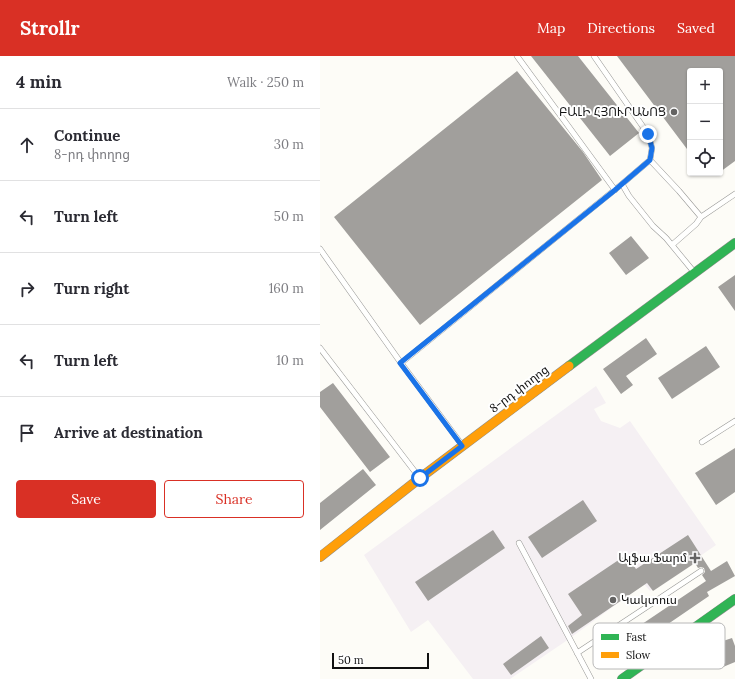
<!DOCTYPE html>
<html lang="en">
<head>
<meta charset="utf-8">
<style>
	:root { --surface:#fff; --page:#f7f7f7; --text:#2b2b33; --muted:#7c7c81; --line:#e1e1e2; --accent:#d93025 }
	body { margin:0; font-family:Lora,"Noto Sans Armenian",serif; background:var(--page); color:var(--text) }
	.controls { position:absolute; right:12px; top:12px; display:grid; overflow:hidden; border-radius:4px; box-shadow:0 1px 3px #0004 }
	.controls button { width:36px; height:36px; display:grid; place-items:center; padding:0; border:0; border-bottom:1px solid var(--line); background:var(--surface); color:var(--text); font:20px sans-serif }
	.scale { position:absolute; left:12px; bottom:10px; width:97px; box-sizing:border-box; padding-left:4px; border:2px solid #111; border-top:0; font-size:11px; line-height:14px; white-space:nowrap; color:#111; -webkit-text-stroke:3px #fff; paint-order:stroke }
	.stop { position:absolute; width:12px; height:12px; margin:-9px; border:3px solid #1a73e8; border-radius:50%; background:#fff }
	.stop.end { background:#1a73e8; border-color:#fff; box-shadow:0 1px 4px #0008 }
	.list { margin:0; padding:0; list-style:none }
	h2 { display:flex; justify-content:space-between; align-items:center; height:52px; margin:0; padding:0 16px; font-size:17px }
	h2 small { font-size:13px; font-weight:400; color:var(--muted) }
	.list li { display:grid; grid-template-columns:26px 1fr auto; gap:12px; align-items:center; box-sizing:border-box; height:72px; padding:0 16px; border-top:1px solid var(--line) }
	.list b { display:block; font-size:15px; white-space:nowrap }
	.list p { margin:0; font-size:13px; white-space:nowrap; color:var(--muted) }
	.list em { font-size:13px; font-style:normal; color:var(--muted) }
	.actions { display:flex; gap:8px; padding:12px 16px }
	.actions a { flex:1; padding:9px 0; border:1px solid var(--accent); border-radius:4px; text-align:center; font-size:14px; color:var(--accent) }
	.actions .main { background:var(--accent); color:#fff }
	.icon { flex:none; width:22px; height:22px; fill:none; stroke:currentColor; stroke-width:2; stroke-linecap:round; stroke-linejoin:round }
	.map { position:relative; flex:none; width:415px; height:623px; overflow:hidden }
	header { display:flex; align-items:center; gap:24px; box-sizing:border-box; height:56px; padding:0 20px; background:var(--accent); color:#fff }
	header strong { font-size:19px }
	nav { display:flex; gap:22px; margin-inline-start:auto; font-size:14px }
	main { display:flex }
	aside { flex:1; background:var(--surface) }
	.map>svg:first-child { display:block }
	.industrial { fill:#f5f0f3 }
	.building { fill:#a19f9c }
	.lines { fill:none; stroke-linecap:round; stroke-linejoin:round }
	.lane-casing { stroke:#979795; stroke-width:6 }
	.fast-casing { stroke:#8e8d8b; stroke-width:10 }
	.slow-casing { stroke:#8e8d8b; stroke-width:10 }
	.lane { stroke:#fffffe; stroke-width:5 }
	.fast { stroke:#30b455; stroke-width:9 }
	.slow { stroke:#ff9f0a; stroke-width:9 }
	.route { stroke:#1a73e8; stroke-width:5 }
	.poi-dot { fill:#646362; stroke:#fff; stroke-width:1.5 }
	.labels { text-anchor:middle; stroke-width:4; stroke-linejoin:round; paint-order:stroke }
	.poi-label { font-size:12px; fill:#111; stroke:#fff; text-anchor:end }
	.street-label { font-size:12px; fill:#111; stroke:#fff }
	.key { fill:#fff; stroke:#b8b8b8; stroke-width:1 }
	.key-label { font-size:11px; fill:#111 }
</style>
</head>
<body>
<header>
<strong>Strollr</strong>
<nav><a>Map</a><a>Directions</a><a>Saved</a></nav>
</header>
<main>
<aside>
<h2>4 min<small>Walk · 250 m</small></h2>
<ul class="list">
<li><svg class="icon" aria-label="ahead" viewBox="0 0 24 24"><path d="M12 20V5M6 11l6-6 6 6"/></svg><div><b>Continue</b><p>8-րդ փողոց</p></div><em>30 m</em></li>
<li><svg class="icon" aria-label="left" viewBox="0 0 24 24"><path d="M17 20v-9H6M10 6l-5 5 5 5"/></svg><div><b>Turn left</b></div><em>50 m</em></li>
<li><svg class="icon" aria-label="right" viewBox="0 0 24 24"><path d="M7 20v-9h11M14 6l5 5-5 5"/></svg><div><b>Turn right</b></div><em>160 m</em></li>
<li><svg class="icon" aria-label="left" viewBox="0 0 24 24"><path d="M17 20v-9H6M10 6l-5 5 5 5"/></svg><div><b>Turn left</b></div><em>10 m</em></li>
<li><svg class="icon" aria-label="arrive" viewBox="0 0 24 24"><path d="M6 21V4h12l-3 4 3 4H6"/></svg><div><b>Arrive at destination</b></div></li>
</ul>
<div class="actions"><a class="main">Save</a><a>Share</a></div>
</aside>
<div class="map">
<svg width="415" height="623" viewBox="0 0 415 623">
	<rect width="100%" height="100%" fill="#fdfcf7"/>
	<path class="industrial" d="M276,330L286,347L274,353L281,365L300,372L310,365L396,489L330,535L324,528L249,583L190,623H153L108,564L91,576L44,499Z"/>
	<path class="building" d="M211,0H258L319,77L290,100Z
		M297,0H415V105L400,116V15H370V97Z
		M197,15L263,96L282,124L100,269L14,161Z
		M311,180L329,202L306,219L289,197Z
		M415,219V255L398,231Z
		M326,282L337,298L306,320L313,329L301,338L283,313Z
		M386,290L400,311L352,343L338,322Z
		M13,327L70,401L50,416L0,351V336Z
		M415,392V436L396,449L375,417Z
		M43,413L56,429L0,474V447Z
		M263,444L277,465L222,502L208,481Z
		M173,474L185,492L108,545L95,526Z
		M368,479L391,515L407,505L415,520L387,536L389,540L291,607L282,595L386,525L382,519L385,516L384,512L381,511L378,512L375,507L333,535L327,527L252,578L248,570L262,559L248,538L306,499L316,513Z
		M221,580L229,592L191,619L183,608Z
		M412,582L415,590V606L403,611L394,588Z"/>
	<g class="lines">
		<g class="lane-casing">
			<path id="lane" d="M197,0L295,134
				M274,0L328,78L332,92L330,104L302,128
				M330,104L359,135L381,161
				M352,189L376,168L381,161L415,138
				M0,193L81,307L302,128L309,140L333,170L346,182L374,216
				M0,292L99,421
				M81,307L142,389
				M382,386L415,365
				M199,487L271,623
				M257,597L381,515"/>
		</g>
		<g class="fast-casing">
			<path id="fast" d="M249,310L415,187
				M302,623L415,543"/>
		</g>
		<g class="slow-casing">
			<path id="slow" d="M0,501L100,422L249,310"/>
		</g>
		<use href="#lane" class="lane"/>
		<use href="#fast" class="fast"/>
		<use href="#slow" class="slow"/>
	</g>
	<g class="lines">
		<path class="route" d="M100,422L142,390L80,307L295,134L330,104L332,92L328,78"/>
	</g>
	<g class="poi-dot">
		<circle cx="354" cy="56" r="4"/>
		<path d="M373 496h4v4h4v4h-4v4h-4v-4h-4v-4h4z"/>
		<circle cx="293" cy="544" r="4"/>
	</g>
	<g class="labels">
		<g class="poi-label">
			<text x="346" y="60">ԲԱԼԻ ՀՅՈՒՐԱՆՈՑ</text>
			<text x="367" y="506">Ալֆա Ֆարմ</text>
			<text x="301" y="548" text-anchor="start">Կակտուս</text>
		</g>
		<g class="street-label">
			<text transform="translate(199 333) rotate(-37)" y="4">8-րդ փողոց</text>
		</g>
	</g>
	<rect x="273" y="567" width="132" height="46" rx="6" class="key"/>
	<rect x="281" y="578" width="18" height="6" fill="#30b455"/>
	<rect x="281" y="596" width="18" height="6" fill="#ff9f0a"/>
	<g class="key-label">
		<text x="306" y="585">Fast</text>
		<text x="306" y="603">Slow</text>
	</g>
</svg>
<div class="controls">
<button>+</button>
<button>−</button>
<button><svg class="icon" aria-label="locate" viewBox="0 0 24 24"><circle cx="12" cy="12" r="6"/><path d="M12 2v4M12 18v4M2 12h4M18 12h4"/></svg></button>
</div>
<div class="scale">50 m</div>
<div class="stop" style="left:100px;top:422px"></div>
<div class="stop end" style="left:328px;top:78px"></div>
</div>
</main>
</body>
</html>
